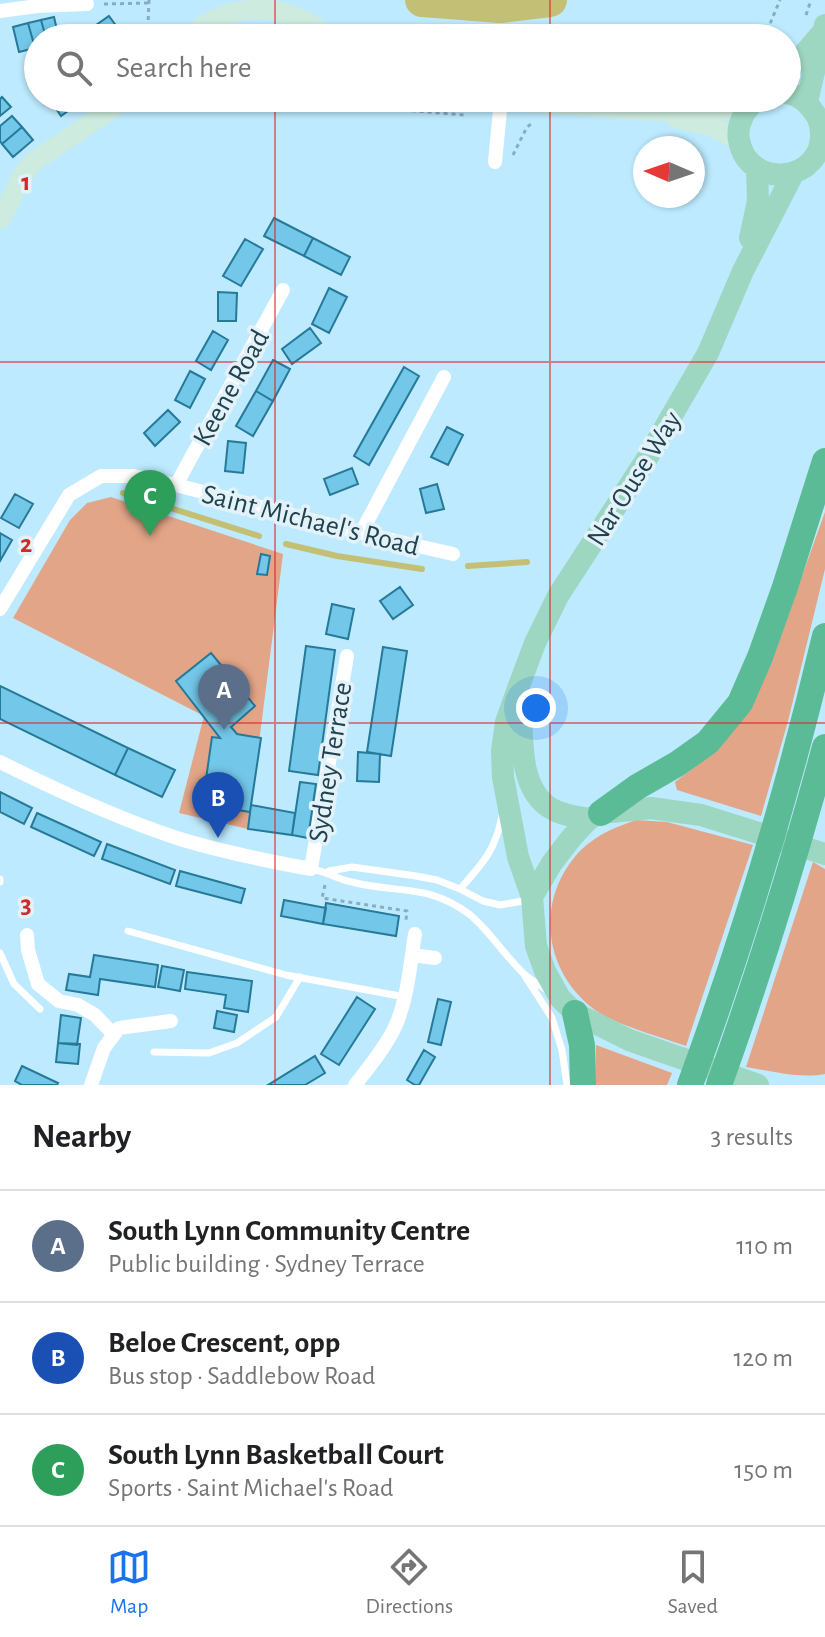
<!DOCTYPE html>
<html lang="en">
<head>
<meta charset="utf-8">
<style>
	:root { --surface:#fff; --page:#f6f6f6; --text:#202124; --muted:#757577; --line:#e0e0e0; --accent:#1a73e8 }
	body { margin:0; font-family:"Alegreya Sans",sans-serif; background:var(--page); color:var(--text) }
	.compass { position:absolute; left:633px; top:136px; width:72px; height:72px; border-radius:50%; background:var(--surface); box-shadow:0 2px 6px #0004; rotate:272deg }
	.you { position:absolute; left:536px; top:708px; width:28px; height:28px; margin:-20px; border:6px solid #fff; border-radius:50%; background:#1a73e8; box-shadow:0 0 0 12px #1a73e833 }
	.badge { display:grid; place-items:center; width:52px; height:52px; border-radius:50%; background:var(--accent); color:#fff; font-size:26px; font-weight:700 }
	.pin { position:absolute; translate:-50% -66px; filter:drop-shadow(0 2px 4px #0008) }
	.pin::after { content:''; position:absolute; top:42px; width:28px; height:24px; background:inherit; clip-path:polygon(0 0,100% 0,50% 100%) }
	.list { margin:0; padding:0; list-style:none }
	h2 { display:flex; justify-content:space-between; align-items:center; height:104px; margin:0; padding:0 32px; font-size:34px }
	h2 small { font-size:26px; font-weight:400; color:var(--muted) }
	.list li { display:grid; grid-template-columns:52px 1fr auto; gap:24px; align-items:center; box-sizing:border-box; height:112px; padding:0 32px; border-top:2px solid var(--line) }
	.list b { display:block; font-size:30px; white-space:nowrap }
	.list p { margin:0; font-size:26px; white-space:nowrap; color:var(--muted) }
	.list em { font-size:26px; font-style:normal; color:var(--muted) }
	.icon { flex:none; width:44px; height:44px; fill:none; stroke:currentColor; stroke-width:2; stroke-linecap:round; stroke-linejoin:round }
	.map { position:relative; flex:none; width:825px; height:1085px; overflow:hidden }
	.search { position:absolute; background:var(--surface); box-shadow:0 2px 6px #0004; left:24px; right:24px; top:24px; height:88px; display:flex; align-items:center; gap:20px; box-sizing:border-box; padding:0 28px; border-radius:44px; color:var(--muted); font-size:30px }
	.sheet { height:440px; background:var(--surface) }
	nav { display:flex; justify-content:space-around; align-items:center; box-sizing:border-box; height:112px; border-top:2px solid var(--line); background:var(--surface); font-size:22px; color:var(--muted) }
	nav a { display:grid; justify-items:center; gap:4px }
	nav .on { color:var(--accent) }
	.map>svg:first-child { display:block }
	.green { fill:#e2a588 }
	.lines { fill:none; stroke-linecap:round; stroke-linejoin:round }
	.stream { stroke:#c3c076; stroke-width:6 }
	.river { stroke:#c3c076; stroke-width:34 }
	.building { fill:#73c7e9; stroke:#267997; stroke-width:2 }
	.path { stroke:#86aec0; stroke-width:3; stroke-dasharray:4 4; stroke-linecap:butt }
	.lane { stroke:#fff; stroke-width:7 }
	.street { stroke:#fff; stroke-width:14 }
	.secondary { stroke:#ceebe0; stroke-width:20 }
	.primary { stroke:#9dd6c1; stroke-width:22 }
	.highway { stroke:#5bbb97; stroke-width:26 }
	.grid { fill:none; stroke:#d62828; stroke-width:2; stroke-opacity:0.55 }
	.labels { text-anchor:middle; stroke-width:7; stroke-linejoin:round; paint-order:stroke }
	.street-label { font-size:28px; fill:#20414e; stroke:#e3f2f9 }
	.grid-label { font-size:26px; text-anchor:middle; font-weight:bold; fill:#d62828; stroke:#e3f2f9; stroke-width:7; stroke-linejoin:round; paint-order:stroke }
</style>
</head>
<body>
<div class="map">
<svg width="825" height="1085" viewBox="0 0 825 1085">
	<rect width="100%" height="100%" fill="#bdeafe"/>
	<path class="green" d="M111,497L283,554L248,829L179,813L204,716L13,618L70,520L87,503Z
		M825,512V569L788,721L761,816L677,790L675,782L713,753L775,651Z
		M636,820L667,822L753,845L686,1046C661,1037 616,1025 595,1010C541,970 535,896 582,849C598,834 616,827 636,820Z
		M813,862L825,869V1074C799,1079 771,1071 746,1067Z
		M596,1045L672,1073L667,1085H595Z"/>
	<g class="lines">
		<path class="stream" d="M123,493L259,536
			M286,544L337,556L422,569
			M468,566L527,562"/>
		<path class="river" d="M422,0L500,6L550,0"/>
	</g>
	<path class="building" d="M109,16L117,27L101,38H94L89,30Z
		M54,17L59,38H46L41,20Z
		M41,20L46,38H38V47L35,48L28,23Z
		M28,23L35,48L19,52L13,27Z
		M117,27L124,38H101Z
		M2,97L11,107L0,116V99Z
		M49,98H65L72,108L61,116Z
		M65,98H81L83,101L72,108Z
		M12,116L22,127L2,144L0,141V126Z
		M22,127L33,140L13,157L2,144Z
		M274,218L313,238L304,256L264,236Z
		M313,238L350,257L341,275L304,256Z
		M245,239L263,249L241,286L223,276Z
		M329,288L347,297L329,333L312,324Z
		M218,292L237,293L236,321H218Z
		M310,328L321,343L292,364L282,349Z
		M213,331L228,340L211,370L196,361Z
		M273,360L290,369L273,401L256,391Z
		M404,367L419,376L369,465L354,456Z
		M190,371L205,379L190,408L175,400Z
		M256,391L273,401L253,436L236,426Z
		M168,410L180,422L155,446L144,433Z
		M447,427L463,435L448,465L431,457Z
		M228,441L246,443L243,473L225,471Z
		M352,468L358,484L330,495L324,479Z
		M437,484L444,509L426,513L420,489Z
		M15,494L33,504L19,528L1,518Z
		M0,533L12,540L0,561Z
		M261,554L270,556L267,575L257,574Z
		M400,587L413,605L393,619L380,601Z
		M332,604L354,609L348,639L326,634Z
		M306,646L335,650L318,775L289,771Z
		M383,647L407,651L391,756L367,752Z
		M211,653L255,706L231,727L237,734L261,738L250,812L226,808L230,783L206,779L212,737L220,738L176,681Z
		M0,686L128,748L115,775L0,719Z
		M128,748L175,770L162,797L115,775Z
		M358,752L380,754L379,782L357,781Z
		M300,782L316,784L308,838L292,835Z
		M0,792L32,808L24,824L0,812Z
		M251,805L295,813L292,835L248,829Z
		M37,813L101,842L94,856L31,827Z
		M107,844L175,870L170,884L102,859Z
		M180,871L245,889L241,903L176,886Z
		M284,900L326,908L323,924L281,916Z
		M326,903L399,916L396,936L323,924Z
		M94,955L158,965L155,987L100,979L98,995L66,990L69,974L90,977Z
		M162,966L184,970L180,991L158,987Z
		M187,972L252,981L248,1012L224,1008L226,995L185,989Z
		M357,997L375,1009L339,1065L321,1054Z
		M438,999L451,1002L441,1045L428,1042Z
		M217,1011L237,1015L234,1032L214,1028Z
		M61,1015L81,1018L77,1045L58,1043Z
		M58,1043L80,1044L78,1064L56,1062Z
		M424,1050L435,1057L419,1085H415L407,1080Z
		M315,1056L325,1073L305,1085H268Z
		M22,1066L58,1083L57,1085H22L15,1081Z"/>
	<g class="lines">
		<path class="path" d="M149,0L148,25L158,38
			M104,4L149,3
			M806,15L811,0
			M764,38L780,0
			M366,98L392,109L464,115
			M143,111L158,98
			M513,155L527,127L534,122
			M325,885L322,898L407,911L406,920"/>
		<path class="lane" d="M311,869C328,872 337,879 352,882C397,894 428,883 469,914C490,931 504,955 523,973C530,980 540,985 548,991
			M329,871L352,867L416,876L437,880L460,889L483,901L500,905L529,900
			M0,879V882
			M460,889C483,863 495,851 502,816
			M128,931L286,975L405,997
			M0,953L14,984L40,1009
			M525,976L552,1018L562,1050L567,1085
			M154,1052L209,1053L237,1043L276,1017L300,977"/>
		<path class="street" d="M0,11L37,6L87,4
			M495,162L501,100
			M176,485L283,290
			M361,533L444,377
			M0,609L69,495L101,476H134L176,485L361,533L453,554
			M0,762C58,791 118,819 180,839C223,852 267,861 311,869L347,656
			M27,935L28,950L38,984L59,1001L78,1005L95,1015L114,1035
			M412,955L435,958
			M91,1085L104,1048L119,1028L171,1021
			M355,1085C369,1067 385,1048 395,1027C408,998 410,965 415,934"/>
		<path class="secondary" d="M188,38C229,0 289,0 328,38
			M474,98L649,111L746,110
			M676,118L714,127L739,141
			M0,219C13,200 17,178 33,162L128,98"/>
		<path class="primary" d="M787,74L820,35
			M760,98C746,107 736,123 739,140C748,191 824,183 821,132C820,125 820,121 816,115C808,103 801,96 787,93
			M807,102L825,25
			M750,238L758,201L757,168
			M521,696C523,731 516,789 552,809C562,815 577,817 589,819
			M532,897L518,857L503,777L502,751L506,722L520,683L535,643L558,596L646,460L708,353L743,271L793,174
			M758,1085L629,1040L575,1013L560,998L545,971L536,946L532,897L552,863L572,837L589,819L601,813L651,808L701,815L825,854"/>
		<path class="highway" d="M601,813L637,787L677,764L708,742L740,703L760,657L785,587L825,461
			M575,1013L582,1045L583,1085
			M690,1085C744,938 789,788 825,636
			M719,1085C759,974 794,861 825,747"/>
	</g>
	<path class="grid" d="M275,0V38M550,0V38M275,98V1085M550,98V1085M0,362H825M0,723H825"/>
	<g class="labels">
		<g class="street-label">
			<text transform="translate(230 387) rotate(-61)" y="10">Keene Road</text>
			<text transform="translate(633 478) rotate(-58)" y="10">Nar Ouse Way</text>
			<text transform="translate(311 519) rotate(14)" y="10">Saint Michael's Road</text>
			<text transform="translate(329 762) rotate(-81)" y="10">Sydney Terrace</text>
		</g>
	</g>
	<g class="grid-label">
		<text x="26" y="190">1</text>
		<text x="26" y="552">2</text>
		<text x="26" y="913">3</text>
	</g>
</svg>
<svg class="compass" viewBox="-18 -18 36 36"><path d="M0-13l5 13h-10z" fill="#e53935"/><path d="M0 13l5-13h-10z" fill="#757577"/></svg>
<div class="you"></div>
<div class="pin badge" style="left:224px;top:730px;background:#5c6f8a">A</div>
<div class="pin badge" style="left:218px;top:838px;background:#1a4fb4">B</div>
<div class="pin badge" style="left:150px;top:536px;background:#2e9e5b">C</div>
<div class="search"><svg class="icon" aria-label="search" viewBox="0 0 24 24"><circle cx="10" cy="10" r="6"/><path d="M15 15l6 6"/></svg>Search here</div>
</div>
<section class="sheet">
<h2>Nearby<small>3 results</small></h2>
<ul class="list">
<li><span class="badge" style="background:#5c6f8a">A</span><div><b>South Lynn Community Centre</b><p>Public building · Sydney Terrace</p></div><em>110 m</em></li>
<li><span class="badge" style="background:#1a4fb4">B</span><div><b>Beloe Crescent, opp</b><p>Bus stop · Saddlebow Road</p></div><em>120 m</em></li>
<li><span class="badge" style="background:#2e9e5b">C</span><div><b>South Lynn Basketball Court</b><p>Sports · Saint Michael's Road</p></div><em>150 m</em></li>
</ul>
</section>
<nav>
<a class="on"><svg class="icon" aria-label="map" viewBox="0 0 24 24"><path d="M3 6l6-2 6 2 6-2v14l-6 2-6-2-6 2zM9 4v14M15 6v14"/></svg>Map</a>
<a><svg class="icon" aria-label="directions" viewBox="0 0 24 24"><path d="M12 3l9 9-9 9-9-9zM9 14v-3h6M13 9l2 2-2 2"/></svg>Directions</a>
<a><svg class="icon" aria-label="saved" viewBox="0 0 24 24"><path d="M7 4h10v16l-5-4-5 4z"/></svg>Saved</a>
</nav>
</body>
</html>
